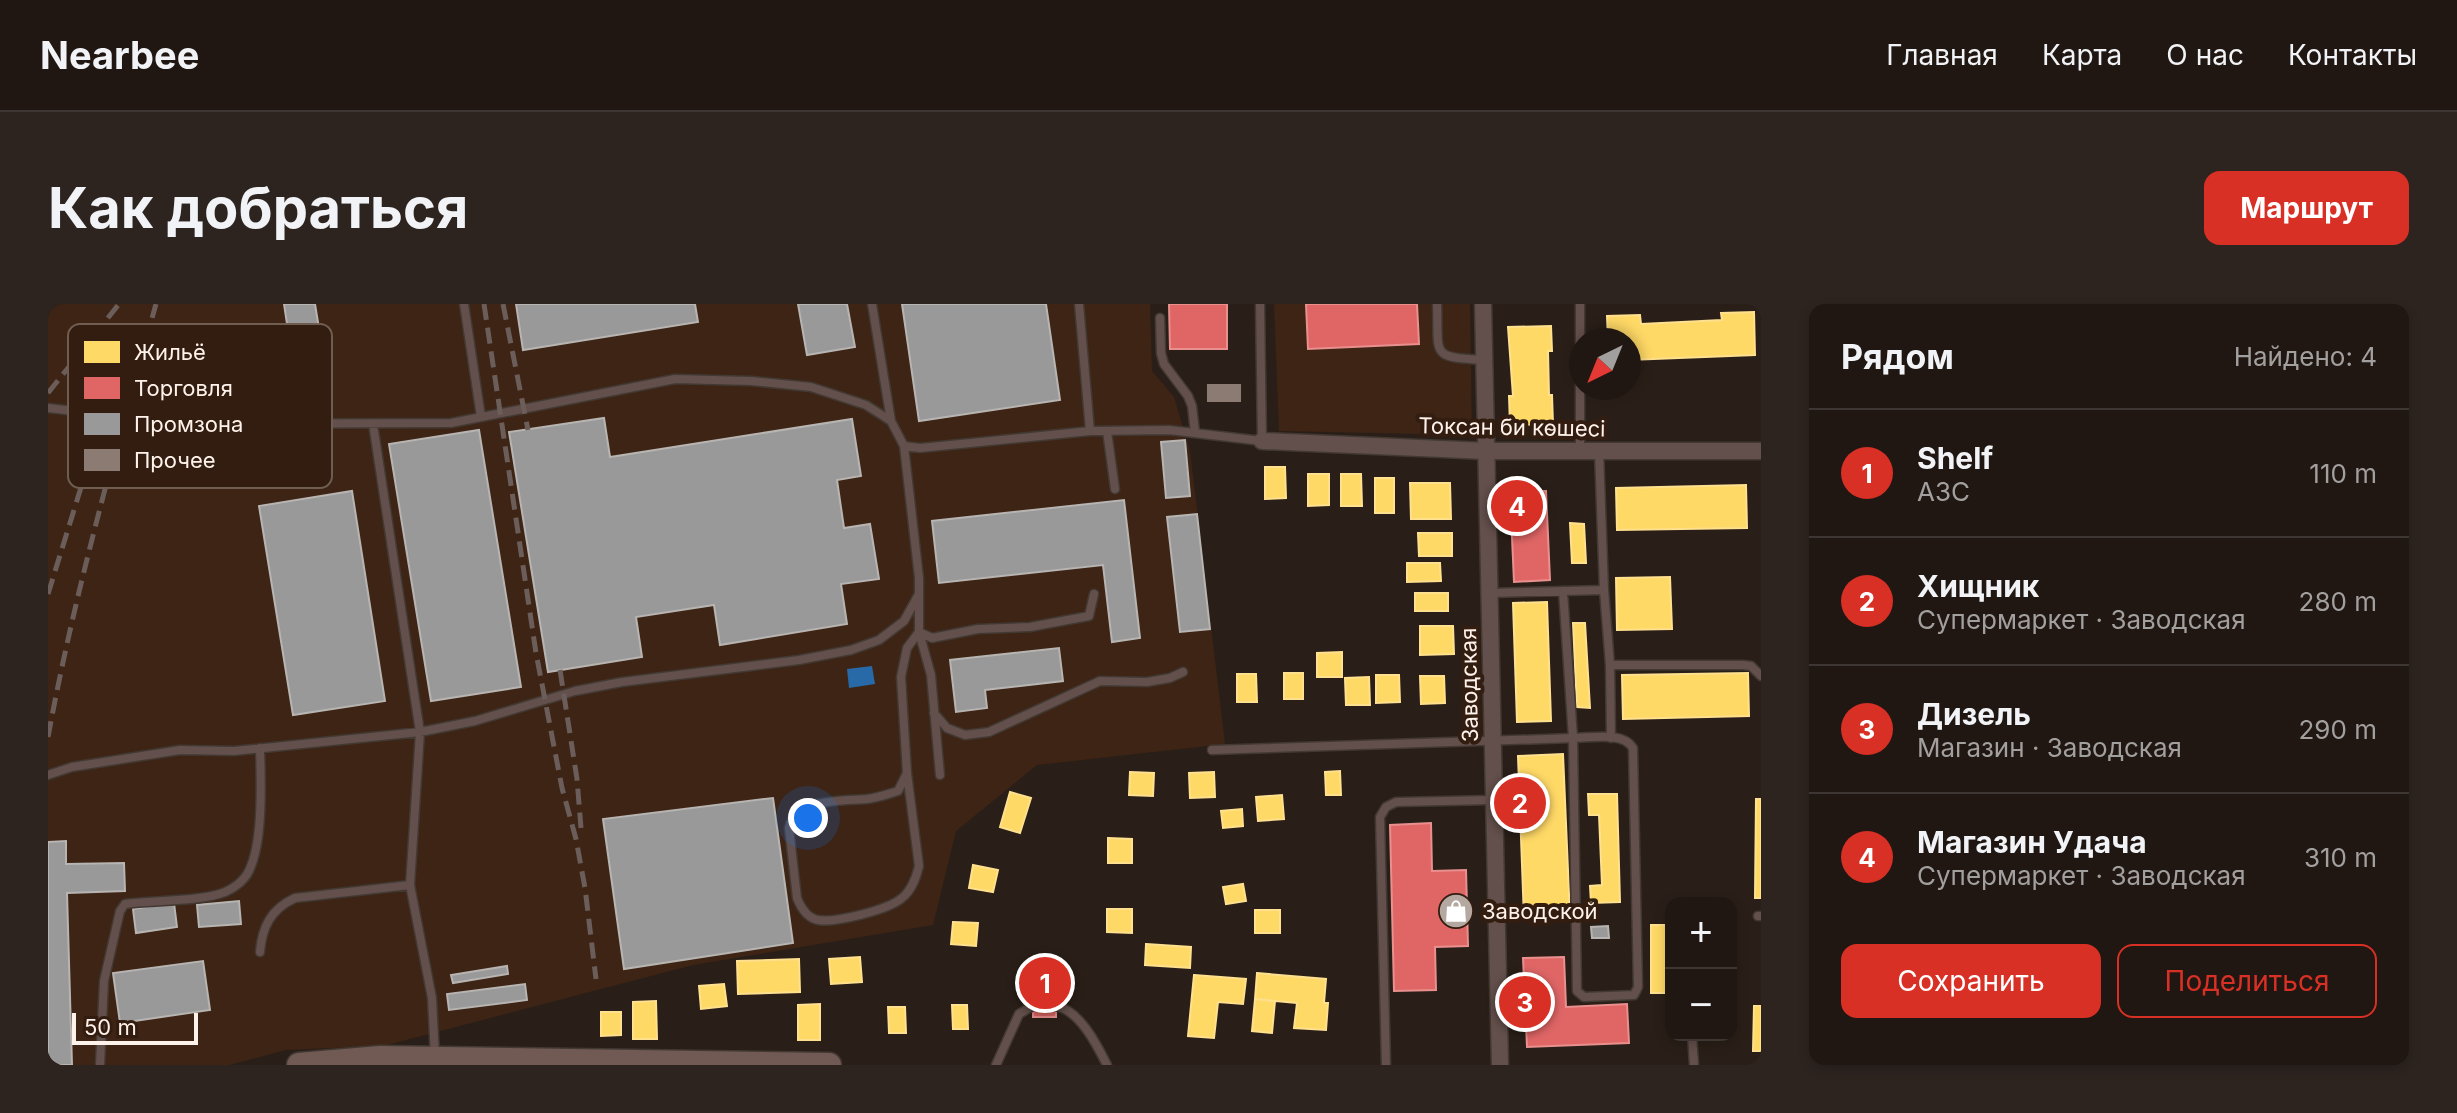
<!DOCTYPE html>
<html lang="ru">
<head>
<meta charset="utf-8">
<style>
	:root { --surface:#201712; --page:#2d2420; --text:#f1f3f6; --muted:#a29f9f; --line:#3d3632; --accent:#d93025 }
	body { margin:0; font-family:Inter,sans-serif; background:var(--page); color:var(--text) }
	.controls { position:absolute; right:24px; bottom:24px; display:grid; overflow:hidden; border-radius:16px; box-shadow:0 4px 12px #0003 }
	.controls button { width:72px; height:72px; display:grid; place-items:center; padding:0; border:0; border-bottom:2px solid var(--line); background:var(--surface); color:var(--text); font:40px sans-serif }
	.compass { position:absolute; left:1521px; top:24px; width:72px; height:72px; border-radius:50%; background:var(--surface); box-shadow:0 4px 12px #0003; rotate:223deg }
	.scale { position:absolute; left:24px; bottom:20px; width:126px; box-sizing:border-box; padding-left:8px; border:4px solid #fef2eb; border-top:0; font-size:22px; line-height:28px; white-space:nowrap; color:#fef2eb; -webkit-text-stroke:6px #321d10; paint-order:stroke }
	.you { position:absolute; left:760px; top:514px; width:28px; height:28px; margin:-20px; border:6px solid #fff; border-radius:50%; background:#1a73e8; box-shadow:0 0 0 12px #1a73e833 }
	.badge { display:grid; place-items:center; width:52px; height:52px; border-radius:50%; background:var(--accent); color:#fff; font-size:26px; font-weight:700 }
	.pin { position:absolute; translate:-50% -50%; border:4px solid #fff; box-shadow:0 2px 8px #0006 }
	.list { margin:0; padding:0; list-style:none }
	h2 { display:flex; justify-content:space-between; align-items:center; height:104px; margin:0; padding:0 32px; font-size:34px }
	h2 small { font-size:26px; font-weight:400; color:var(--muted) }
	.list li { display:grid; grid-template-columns:52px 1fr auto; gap:24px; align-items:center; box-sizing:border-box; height:128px; padding:0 32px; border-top:2px solid var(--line) }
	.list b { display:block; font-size:30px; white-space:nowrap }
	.list p { margin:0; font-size:26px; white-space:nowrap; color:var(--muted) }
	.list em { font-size:26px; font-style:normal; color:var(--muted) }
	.actions { display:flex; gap:16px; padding:24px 32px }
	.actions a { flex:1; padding:18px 0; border:2px solid var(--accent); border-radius:16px; text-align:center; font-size:28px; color:var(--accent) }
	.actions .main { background:var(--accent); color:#fff }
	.map { position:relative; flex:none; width:1713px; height:761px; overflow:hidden; border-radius:16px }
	header { display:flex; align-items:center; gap:48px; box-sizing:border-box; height:112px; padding:0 40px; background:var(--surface); border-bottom:2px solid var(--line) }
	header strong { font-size:38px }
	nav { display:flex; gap:44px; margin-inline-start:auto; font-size:28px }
	.intro { display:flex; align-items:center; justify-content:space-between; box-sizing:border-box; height:192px; padding:0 48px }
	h1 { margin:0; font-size:56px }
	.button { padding:20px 36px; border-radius:16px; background:var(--accent); color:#fff; font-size:28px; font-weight:700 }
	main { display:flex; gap:48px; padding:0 48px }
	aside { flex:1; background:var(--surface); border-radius:16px; box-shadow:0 4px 12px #0003 }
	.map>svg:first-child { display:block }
	.built { fill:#3d2414 }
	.water { fill:#2869a7 }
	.homes { fill:#ffd966; stroke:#ffe08e; stroke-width:2 }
	.shops { fill:#e06666; stroke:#e9908e; stroke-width:2 }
	.industry { fill:#999; stroke:#b7b4b2; stroke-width:2 }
	.building { fill:#8b7b72 }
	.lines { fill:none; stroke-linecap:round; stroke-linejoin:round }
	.lane-casing { stroke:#423933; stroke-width:11 }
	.street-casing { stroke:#423933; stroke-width:19 }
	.secondary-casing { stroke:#423933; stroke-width:27 }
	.lane { stroke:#634f4b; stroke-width:8 }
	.street { stroke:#634f4b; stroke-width:16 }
	.secondary { stroke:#715954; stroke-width:24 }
	.rail { stroke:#6b5d59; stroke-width:5; stroke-dasharray:16 8; stroke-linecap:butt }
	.labels { text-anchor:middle; stroke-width:8; stroke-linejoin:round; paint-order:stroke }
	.street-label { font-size:22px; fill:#fef2eb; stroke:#321d10 }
	.poi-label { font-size:22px; fill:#fef2eb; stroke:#321d10; text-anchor:start }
	.key { fill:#321d10; stroke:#6f5d52; stroke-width:2 }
	.key-label { font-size:22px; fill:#fef2eb }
</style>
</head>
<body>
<header>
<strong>Nearbee</strong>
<nav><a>Главная</a><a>Карта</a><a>О нас</a><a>Контакты</a></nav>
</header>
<div class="intro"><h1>Как добраться</h1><a class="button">Маршрут</a></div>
<main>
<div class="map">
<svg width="1713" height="761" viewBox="0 0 1713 761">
	<rect width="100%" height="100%" fill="#2a1f18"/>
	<path class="built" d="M0,0H1102L1104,67L1126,93L1142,147L1177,440L989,461L908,527L885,621L645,661L335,742L238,746L181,761H0Z
		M1226,0H1422L1424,131L1231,127Z"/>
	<path class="water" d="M824,362L827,380L801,384L799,365Z"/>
	<path class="homes" d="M1706,8L1707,51L1581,56V36H1560L1559,12L1592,11L1593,20L1674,16L1673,9Z
		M1503,22L1504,47H1500L1501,91H1504L1505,120L1462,121L1461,92H1465L1460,23Z
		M1217,163H1237L1238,194L1217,195Z
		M1260,170H1281V201L1260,202Z
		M1293,170H1313L1314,202H1293Z
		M1327,174H1346V209H1327Z
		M1362,179H1402L1403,215H1363Z
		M1698,181L1699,224L1569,226L1568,184Z
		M1522,219L1536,220L1538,259H1524Z
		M1370,229H1404V252H1371Z
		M1359,259H1392L1393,277L1359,278Z
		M1622,273L1624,325L1569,326L1568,274Z
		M1367,289H1400V307H1367Z
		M1499,298L1503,417L1469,418L1465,299Z
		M1525,319H1537L1542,404L1529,403Z
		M1372,322H1405L1406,350L1372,351Z
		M1294,348V373H1269V349Z
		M1236,369H1255V395H1236Z
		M1700,369L1701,412L1575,415L1574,371Z
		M1189,370H1208L1209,398H1189Z
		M1328,371H1351L1352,398L1328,399Z
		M1372,372H1396L1397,399L1373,400Z
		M1321,373L1322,401H1298L1297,374Z
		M1515,450L1522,613L1476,615L1470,452Z
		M1292,467L1293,491H1278L1277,468Z
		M1082,468L1106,469L1105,492L1081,491Z
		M1166,468L1167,493L1142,494L1141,469Z
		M962,488L983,494L972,529L952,523Z
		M1540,490H1569L1572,598L1543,599L1542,582L1554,581L1551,511H1541Z
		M1234,491L1236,515L1210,517L1208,493Z
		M1708,495H1713V594H1707Z
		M1194,505L1195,522L1175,524L1173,507Z
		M1060,534L1084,535V559H1060Z
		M925,561L950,566L945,588L921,584Z
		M1195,580L1198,597L1178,600L1175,583Z
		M1059,605H1084V629L1059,628Z
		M1207,606H1232V629H1207Z
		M905,618L930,619L928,642L903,640Z
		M1603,621H1623V689H1603Z
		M1098,640L1143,643L1142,664L1097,661Z
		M812,653L814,678L783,680L781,655Z
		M751,655L752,688L690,690L689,657Z
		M1209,669L1278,675L1276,699H1280L1278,726L1246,724L1249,699L1207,695Z
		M1146,671L1198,675L1195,700L1170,698L1166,734L1140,732Z
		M676,680L679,702L653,705L651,682Z
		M1207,695L1227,697L1224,729L1204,727Z
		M608,697L609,735H585V698Z
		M772,700V736H750V701Z
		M904,701H919L920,725H905Z
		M1706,702H1713V747H1705Z
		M840,703H857L858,729H841Z
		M553,708H573V731L553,732Z"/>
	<path class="shops" d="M1121,0H1179V45H1122Z
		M1258,0H1369L1371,40L1260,45Z
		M1498,187L1502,276L1466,278L1462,188Z
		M1383,519L1384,567L1418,566L1420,642L1387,643L1388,686L1346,687L1342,521Z
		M1516,653L1518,703L1579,700L1581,739L1479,743L1475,654Z
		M986,657L1009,658L1008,713H985Z"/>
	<path class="industry" d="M236,0H267L275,49L244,53Z
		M468,0H647L650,18L475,46Z
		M750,0H799L807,43L759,51Z
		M854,0H998L1012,96L871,117Z
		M556,114L562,153L804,115L813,172L789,176L796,224L822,220L831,275L793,280L799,320L672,341L666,301L588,313L594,353L500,368L461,128Z
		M431,126L473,383L383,397L341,140Z
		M1137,136L1142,192L1118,194L1113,138Z
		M304,187L337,397L245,411L211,202Z
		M1076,196L1092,334L1064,338L1055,261L891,279L884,217Z
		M1149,210L1162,325L1132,328L1119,213Z
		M1011,344L1015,377L937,386L939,404L908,408L902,356Z
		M725,494L745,639L576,665L555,515Z
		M18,537V560L76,559L77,587L19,589L24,761H0V538Z
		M191,597L193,620L151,623L149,601Z
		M126,599L129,623L88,629L85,605Z
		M1560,622L1561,634H1544L1543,623Z
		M155,657L162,706L72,719L65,669Z
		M459,662L460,670L405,679L403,671Z
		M477,680L479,696L401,706L399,690Z"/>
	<path class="building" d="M1159,80H1193V98H1159Z"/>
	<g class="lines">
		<g class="lane-casing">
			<path id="lane" d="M416,0L433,113
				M824,0L843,117
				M1031,0L1042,127L1121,126L1214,137L1212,0
				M1389,0C1391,52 1381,53 1436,56
				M1532,0V147
				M1112,14L1113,49L1116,60L1140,92L1144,102L1147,128
				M0,104L87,114L177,120L403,119L627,75L703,77L763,83L818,101L843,117L856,142L872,144L1042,127
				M325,120L372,428L362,581L384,694L387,753
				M1059,127L1067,185
				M856,142L871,274V328L884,334L930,325L982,323L1041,312L1046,290
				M1556,286L1562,361L1563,434
				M1442,289L1556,286L1551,147
				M871,328L883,371L892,471
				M1562,361H1695L1703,362L1713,372
				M886,409L899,424L917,431L941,428L1052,377L1099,378L1122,374L1135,368
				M1164,446L1525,434L1529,687L1536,693L1586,691L1590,683L1585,444C1575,427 1543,434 1525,434L1515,287
				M859,469L871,562C868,574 864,586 854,594C840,606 787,619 770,616C759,614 753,604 749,594L741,524C747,494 795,497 819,495C829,494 840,490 850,487L859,469L853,373L859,344L871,328
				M0,471L24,463L132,446L186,447L372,428L427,417L527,387L574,378L751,356L803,346L831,336L856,317L871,290
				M1710,612H1713
				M212,648C214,623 223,605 247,594L362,581
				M1007,702C1031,705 1049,741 1059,761
				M1644,731L1646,761
				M52,761L56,677L72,607L77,600C105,596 152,598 177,588C188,583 199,574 203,562C215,533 213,476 212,444
				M948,761L971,710L986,701
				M1338,761L1332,513L1338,503L1348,498L1445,496"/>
		</g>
		<g class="street-casing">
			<path id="street" d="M1435,0L1452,761
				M1214,137L1438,147H1713"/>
		</g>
		<g class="secondary-casing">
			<path id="secondary" d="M251,761L332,754L781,761"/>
		</g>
		<use href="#lane" class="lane"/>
		<use href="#street" class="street"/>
		<use href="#secondary" class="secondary"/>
		<path class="rail" d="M436,0L488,349L514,484L528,535L537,584L548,675
			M455,0L480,126
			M0,89L71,0
			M0,290L39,164L90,26
			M512,366L529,475L533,524
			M0,433C27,287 68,143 108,0"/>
	</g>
	<defs>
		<g id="shop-disc" transform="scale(1.8)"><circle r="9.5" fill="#b4a8a1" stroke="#321d10"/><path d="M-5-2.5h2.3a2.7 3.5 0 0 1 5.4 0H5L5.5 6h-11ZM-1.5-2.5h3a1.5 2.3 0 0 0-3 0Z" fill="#fff"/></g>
	</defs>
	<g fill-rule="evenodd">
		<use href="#shop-disc" x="1408" y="607"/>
	</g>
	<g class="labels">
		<g class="street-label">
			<text transform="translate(1464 123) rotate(1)" y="8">Токсан би көшесі</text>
			<text transform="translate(1421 381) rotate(-91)" y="8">Заводская</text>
		</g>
		<g class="poi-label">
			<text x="1434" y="615">Заводской</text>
		</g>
	</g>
	<rect x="20" y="20" width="264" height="164" rx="12" class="key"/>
	<rect x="36" y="37" width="36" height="22" fill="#ffd966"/>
	<rect x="36" y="73" width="36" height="22" fill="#e06666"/>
	<rect x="36" y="109" width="36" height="22" fill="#999"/>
	<rect x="36" y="145" width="36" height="22" fill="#8b7b72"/>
	<g class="key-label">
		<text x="86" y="56">Жильё</text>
		<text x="86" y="92">Торговля</text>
		<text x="86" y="128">Промзона</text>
		<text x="86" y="164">Прочее</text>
	</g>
</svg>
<div class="controls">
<button>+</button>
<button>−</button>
</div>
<svg class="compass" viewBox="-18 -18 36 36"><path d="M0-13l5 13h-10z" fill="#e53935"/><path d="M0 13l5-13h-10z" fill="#a29f9f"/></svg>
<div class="scale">50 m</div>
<div class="you"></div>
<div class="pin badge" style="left:997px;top:679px">1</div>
<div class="pin badge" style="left:1472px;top:499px">2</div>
<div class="pin badge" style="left:1477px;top:698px">3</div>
<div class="pin badge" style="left:1469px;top:202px">4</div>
</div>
<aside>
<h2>Рядом<small>Найдено: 4</small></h2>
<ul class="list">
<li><span class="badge">1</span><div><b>Shelf</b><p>АЗС</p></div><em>110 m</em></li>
<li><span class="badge">2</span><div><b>Хищник</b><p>Супермаркет · Заводская</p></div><em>280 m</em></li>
<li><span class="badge">3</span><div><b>Дизель</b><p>Магазин · Заводская</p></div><em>290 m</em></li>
<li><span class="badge">4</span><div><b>Магазин Удача</b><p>Супермаркет · Заводская</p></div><em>310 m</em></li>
</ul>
<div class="actions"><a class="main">Сохранить</a><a>Поделиться</a></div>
</aside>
</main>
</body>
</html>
